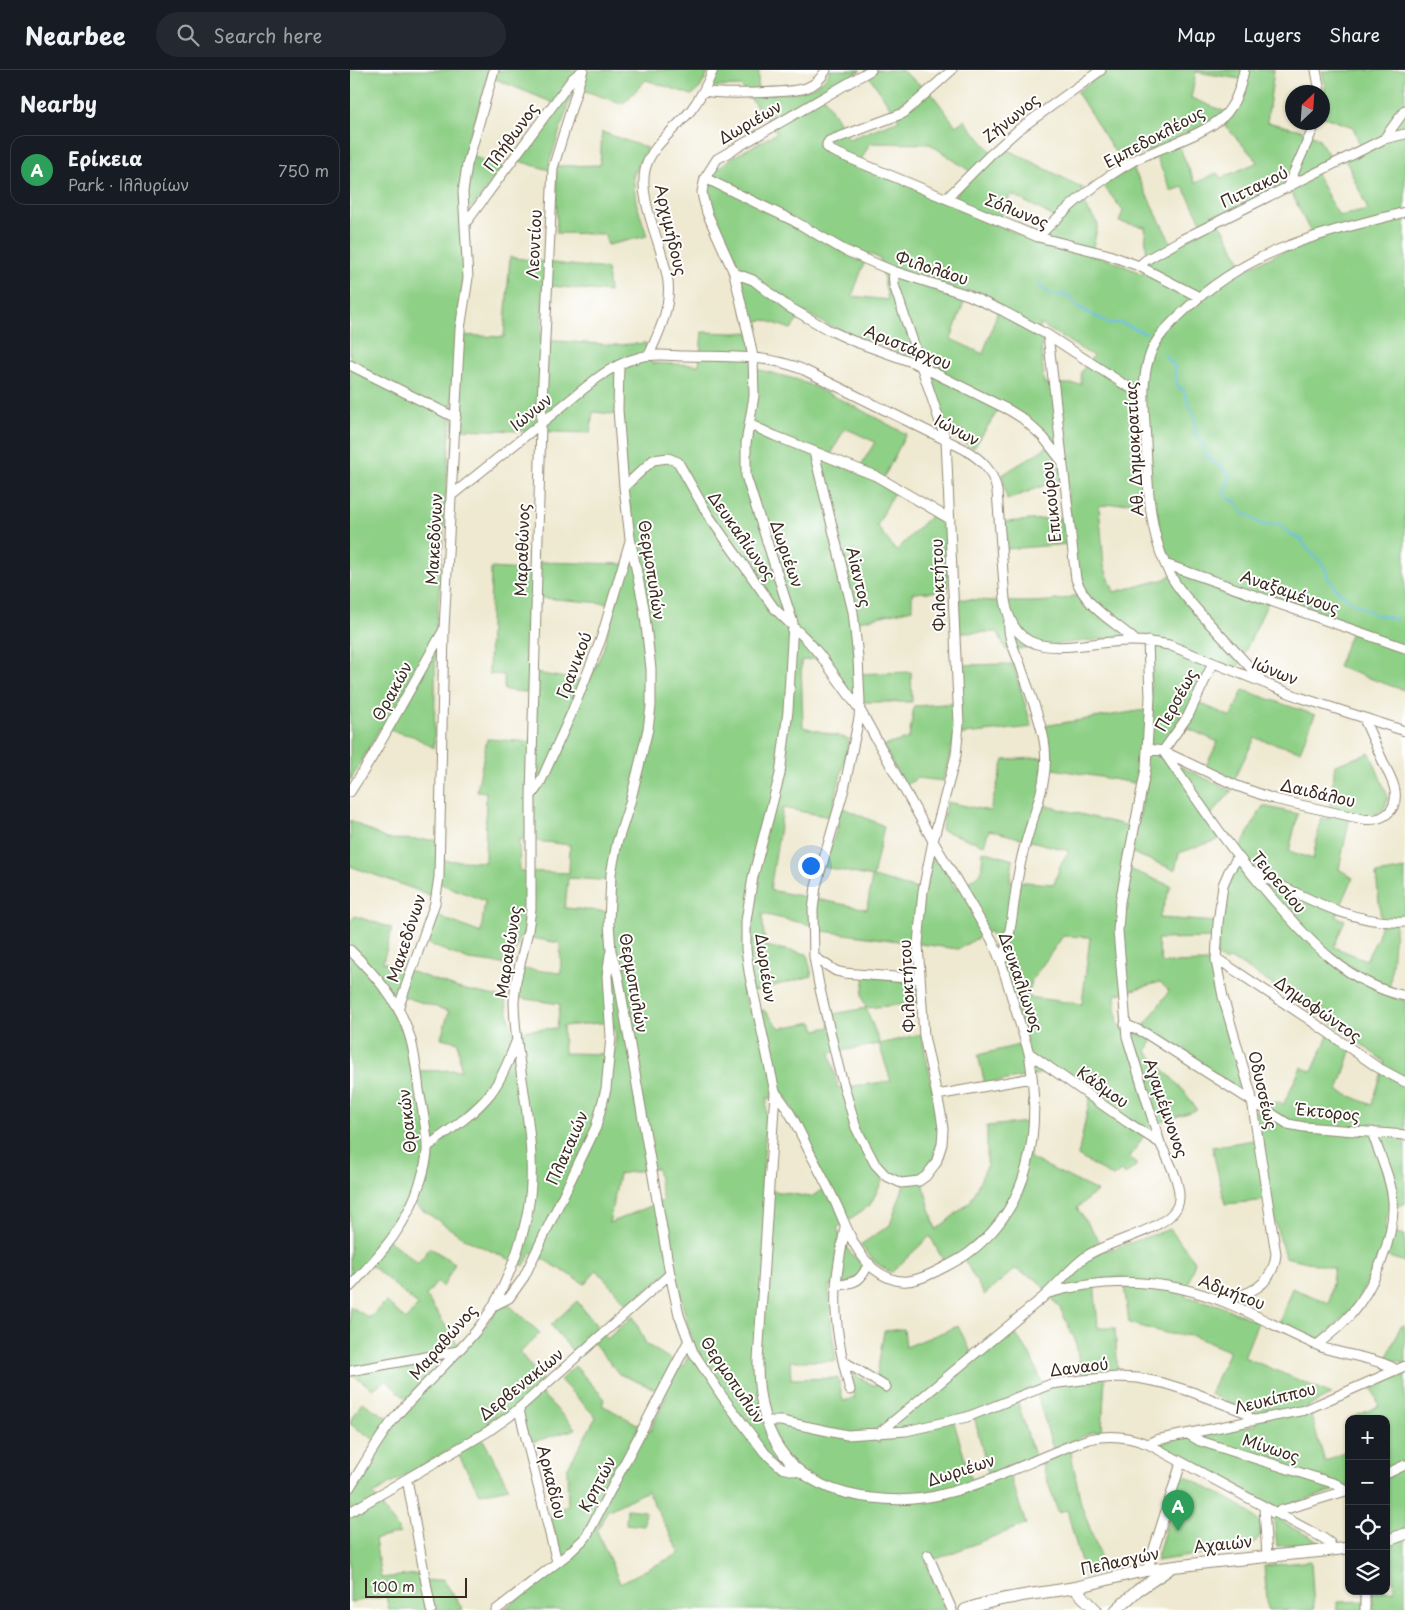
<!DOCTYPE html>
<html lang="en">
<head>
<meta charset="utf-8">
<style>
	:root { --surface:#171b24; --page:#242831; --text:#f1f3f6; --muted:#9ea1a6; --line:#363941; --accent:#7c3aed }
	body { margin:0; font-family:"Playpen Sans",sans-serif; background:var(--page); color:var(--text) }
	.controls { position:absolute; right:15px; bottom:15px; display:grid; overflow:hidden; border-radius:10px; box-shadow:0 1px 4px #0004 }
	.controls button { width:45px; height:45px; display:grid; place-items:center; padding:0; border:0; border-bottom:1px solid var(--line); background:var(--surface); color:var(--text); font:25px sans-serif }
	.compass { position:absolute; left:935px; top:15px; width:45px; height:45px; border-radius:50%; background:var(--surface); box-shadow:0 1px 4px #0004; rotate:25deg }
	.scale { position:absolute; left:15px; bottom:12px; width:102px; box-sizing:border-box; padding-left:5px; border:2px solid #3b2a1e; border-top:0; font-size:14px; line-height:18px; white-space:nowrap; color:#3b2a1e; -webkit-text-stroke:4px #fff; paint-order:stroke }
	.you { position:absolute; left:460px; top:795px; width:18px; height:18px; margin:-12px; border:4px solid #fff; border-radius:50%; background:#1a73e8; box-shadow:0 0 0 8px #1a73e833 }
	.badge { display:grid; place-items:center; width:32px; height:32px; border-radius:50%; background:var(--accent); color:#fff; font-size:16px; font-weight:700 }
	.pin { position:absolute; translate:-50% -41px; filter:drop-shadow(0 1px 2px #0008) }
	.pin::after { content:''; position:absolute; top:26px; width:18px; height:15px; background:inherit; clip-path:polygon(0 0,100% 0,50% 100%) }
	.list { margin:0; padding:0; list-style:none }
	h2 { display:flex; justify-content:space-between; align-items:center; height:65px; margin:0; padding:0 20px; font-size:21px }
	h2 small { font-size:16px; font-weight:400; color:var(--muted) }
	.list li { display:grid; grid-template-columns:32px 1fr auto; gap:15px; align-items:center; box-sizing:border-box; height:70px; margin:0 10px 10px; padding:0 10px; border:1px solid var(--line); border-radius:15px }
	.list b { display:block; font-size:19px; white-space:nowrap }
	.list p { margin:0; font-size:16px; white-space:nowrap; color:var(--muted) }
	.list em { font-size:16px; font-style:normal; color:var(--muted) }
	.icon { flex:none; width:28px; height:28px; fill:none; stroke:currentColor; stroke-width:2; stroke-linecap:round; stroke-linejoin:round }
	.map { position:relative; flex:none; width:1055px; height:1540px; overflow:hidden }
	header { display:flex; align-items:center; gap:30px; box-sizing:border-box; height:70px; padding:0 25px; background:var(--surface); border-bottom:1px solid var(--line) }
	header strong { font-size:24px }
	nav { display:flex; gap:28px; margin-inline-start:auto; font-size:18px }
	.search { width:350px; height:45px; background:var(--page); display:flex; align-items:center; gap:12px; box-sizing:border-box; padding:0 18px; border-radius:28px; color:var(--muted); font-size:19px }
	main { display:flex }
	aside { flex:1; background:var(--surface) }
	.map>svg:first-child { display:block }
	.green { fill:#8fd087; stroke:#657d52; fill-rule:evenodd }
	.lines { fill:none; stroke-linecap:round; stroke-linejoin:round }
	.stream { stroke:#6dc1e9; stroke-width:2 }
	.minor-casing { stroke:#948a77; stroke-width:11 }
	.major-casing { stroke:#948a77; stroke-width:13 }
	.minor { stroke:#fff; stroke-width:9 }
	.major { stroke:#fff; stroke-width:11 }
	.labels { text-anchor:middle; stroke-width:4; stroke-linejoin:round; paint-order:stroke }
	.street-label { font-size:16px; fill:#3b2a1e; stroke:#fff }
</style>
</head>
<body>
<header>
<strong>Nearbee</strong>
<div class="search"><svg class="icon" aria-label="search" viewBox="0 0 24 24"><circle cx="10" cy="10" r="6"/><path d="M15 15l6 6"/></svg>Search here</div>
<nav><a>Map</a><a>Layers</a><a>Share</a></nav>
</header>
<main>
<aside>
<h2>Nearby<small></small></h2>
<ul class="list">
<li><span class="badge" style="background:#2e9e5b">A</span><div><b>Ερίκεια</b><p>Park · Ιλλυρίων</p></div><em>750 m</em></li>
</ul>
</aside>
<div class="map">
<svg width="1055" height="1540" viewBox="0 0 1055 1540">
	<rect width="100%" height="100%" fill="#fff"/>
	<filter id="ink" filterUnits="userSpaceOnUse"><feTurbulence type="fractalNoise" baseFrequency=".02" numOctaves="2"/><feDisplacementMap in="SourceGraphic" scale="10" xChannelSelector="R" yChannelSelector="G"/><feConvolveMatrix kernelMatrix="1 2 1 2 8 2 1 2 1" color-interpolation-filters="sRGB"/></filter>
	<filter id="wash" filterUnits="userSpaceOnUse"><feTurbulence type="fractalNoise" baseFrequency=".0096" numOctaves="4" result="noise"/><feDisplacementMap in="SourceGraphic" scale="20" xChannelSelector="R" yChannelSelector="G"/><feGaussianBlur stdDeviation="1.12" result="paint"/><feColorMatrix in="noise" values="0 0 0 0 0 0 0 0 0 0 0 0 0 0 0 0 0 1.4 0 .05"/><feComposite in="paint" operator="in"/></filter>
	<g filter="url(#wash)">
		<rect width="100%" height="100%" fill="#eee9d0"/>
		<path class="green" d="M0,0H348L358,3L350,18L342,25L296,10L273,34L224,17L199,94L206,96L250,95L252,62L297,78L283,106L286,132L297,166L258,175L254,164L207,163L206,102L165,90L206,34L138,6L115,84L154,97L111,151L114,205L107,265L154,267L160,187L194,192L257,199L259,222L193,215L191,270L267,275L296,273L301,293L349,295L352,262L385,263L399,262L406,299L449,310L500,334L556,364L533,409L545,420L527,456L546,481L580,446L597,455L598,521L562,523V539L501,553L505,583L504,604L561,602L562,632H503L474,587L451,591L453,657L499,669L484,734L534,756L523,807L575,821L584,780L606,820L631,803L633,781L663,790L660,811L704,814L711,793L719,781L639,760L634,775L591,760L597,732L640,741L654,690L697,687L693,656L801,639L800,569L763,568L656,580L648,562L608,563L607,529C641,530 702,538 731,523L719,474L657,479L655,452L720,447L716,407L657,430L652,405L700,375L652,334L624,378L598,364L576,295L542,279L507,268L474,253L454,242L441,259L415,250L397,253L379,179L359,143L356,120L364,101L383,87L427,63L391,16L361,17L359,15L365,0H409L407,24C431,22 469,27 480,0H511L472,24L499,69L549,50L515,0H551L582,24L606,56L614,50L644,85L653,77L733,118L727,125L748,154L741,186L761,190L793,204L797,194L795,157L769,152L773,141L753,115L783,98L823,177L855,159L833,117L821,121L803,79L772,93L727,22L758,0H924L917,52L955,61L968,68L983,92L965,102L989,146L1018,140L994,86L1010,75L1003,57L974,47L975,16L972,1L1055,0V613L1053,620L988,597L1003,556L920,528L887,599L862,590L843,630L881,647L893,620L965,645L950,681L905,668L883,711L855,698L868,672L828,654L806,685L882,721L857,749L870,769L829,783L825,800L775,780L772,796L821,816L809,848L869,852L877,812L888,781L913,736L948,744L939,781L963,789L971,747L978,749L985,695L1020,683L1038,727L1035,737L1028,743L1015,745L1001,742L989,799L1003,808L986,847L995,850L984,877L1016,890L1028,867L1031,850L1026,804L1055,799V849L1046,850L1039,927L1055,930V1133L1038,1141L1035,1160L1055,1165V1192L1029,1184L1019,1209L1001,1240L968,1272L929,1253L942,1218L979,1233L984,1198L935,1187L919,1130L875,1134L862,1077L909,1069L905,1040L924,1053L928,1046L919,1039L921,1033L929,1032L933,1035L951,997L962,1002L980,961L1003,975L988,1021L1022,1035L1035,992L991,959L889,893L879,889L876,892L866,886L867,868L807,869L812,893L860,892L869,940L897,1025L805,967L796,981L834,1021L847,1040L801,1055L780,1087L787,1095L775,1105L771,1101L763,1107L728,1086L741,1022L707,1001L635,1014L628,985L677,973L640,861L608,879L465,860V856L412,844L415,876L457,884L462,906L393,924L401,944L414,940L430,958L463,952L466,960L480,957L478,945L516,938L512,926L515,905L566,912L568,933L516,938L530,974L571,964L590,1053L586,1086L571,1107L586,1160L620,1132L637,1096V1056L679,1052L680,1088L747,1121L727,1138L756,1181L820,1159L845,1191L835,1226L868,1235L908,1252L894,1287L982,1324L958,1336L975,1392L999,1379V1416L923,1440L937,1455L970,1472V1474L927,1476L923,1440L806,1376L809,1373L823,1369L906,1355L902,1342L860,1324L879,1281L843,1266L819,1264L779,1253L773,1207L744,1211L748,1258H765L768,1303L755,1305L752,1362H743L719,1373L731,1434L756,1502L735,1507L717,1440L708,1442L691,1392L705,1386L685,1317L666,1326L684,1386L656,1396L676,1454L576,1493L595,1540H153L213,1494L200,1445L218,1435L217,1399L246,1347L210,1310L225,1296L255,1329L252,1335L300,1361L317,1324L269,1304L242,1271L225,1284L201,1255L227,1231L257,1269L283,1246L296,1274L333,1297L343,1275L323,1198L278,1236L247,1200L235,1214L181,1182L174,1196L117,1170L59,1131L49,1153L37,1169L68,1193L80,1178L105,1193L93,1217L87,1212L76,1226L106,1272L116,1279L136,1255L148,1238L159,1235L190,1263L170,1283L194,1312L187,1319L226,1359L179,1373L167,1336L129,1362L159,1418L130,1424L104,1377L23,1424L51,1463L25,1469L31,1508L68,1504L69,1513L93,1509L113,1540H39L36,1527L0,1532V1426L31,1374L0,1354V1353L12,1332L47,1354L63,1336L36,1310L23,1319L0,1303V1236L19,1248L36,1231L56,1250L68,1235L17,1192L0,1209V852L5,846L42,858L33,892L111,919L155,928L162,961L207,958L210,934L169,928L168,915L173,899L211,903L210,873L170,866L161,895L119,890L76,873L85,845L131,863L135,831L86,812L83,826L0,796V750L36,769L86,770L87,790L135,792L136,722L127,721L137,669L185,672L186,623L154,620V605L139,604L141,498L189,501V492L275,494L285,475L275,410L272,345L243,342L240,363L103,359L105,284L91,501L86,561L84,678L63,666L30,658L0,711ZM846,2L897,10L894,25L881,44L841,28ZM868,48L908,92L871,108L867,103L845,113L826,69ZM520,73L580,74L624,104L599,133L509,94ZM938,115L963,168L895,199L868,149ZM661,124L704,147L695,175L647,155ZM518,183L530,189L538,230L502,226ZM618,220L650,235L633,284L601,269ZM690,254L743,286L731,302V314H694ZM495,358L525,372L507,402L478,390ZM805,429L814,483L819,493L831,497L815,509L764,522L754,496L749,436ZM181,527L265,534L253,580L239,612L180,602ZM698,698L796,715L787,758L689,734ZM433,738L490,749L474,797L522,807L517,839L420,820ZM169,769L220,775L219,803L170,801ZM218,808L264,811L263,842L215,838ZM713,866L740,867L732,934L678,927L682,910ZM810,912L819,921L787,966L768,955L765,925ZM48,925L99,941L91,968L108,972L111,1000L64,1001C59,978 54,958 41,939ZM262,952L266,966L264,984L214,983L213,956ZM529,974L541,1011L488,1018L480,983ZM417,1028H437L476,1117L461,1127L412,1119ZM307,1098L313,1131L259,1153L269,1104ZM536,1104L555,1112L540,1155L510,1175L525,1192L541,1203L580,1166L594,1192L611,1184L634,1225L665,1199L687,1210L710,1238L725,1270L732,1306L695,1319L680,1285L662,1259L624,1288L608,1256L556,1277L554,1259L534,1261L525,1316L499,1302L505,1328L493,1331L488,1308L441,1309L440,1291H486L480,1243L479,1216L496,1213L511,1206L512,1195L493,1174L487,1158L520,1135ZM623,1342L638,1403L621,1410L603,1349ZM297,1421L330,1483L270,1513L247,1461L257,1441Z
			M663,594L682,657L605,665L593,711L567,708L555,716L533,676L559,668L564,636L609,633L608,595Z
			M1054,1255L1055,1258V1299L1052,1293L1037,1288L1050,1257Z
			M1055,1301V1342L1054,1343L1055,1344V1390L1050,1392L1055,1402V1540H987V1532L1015,1531V1521H1044L1041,1478L1036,1468V1349H999L1029,1336L1022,1317Z
			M836,1406C848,1413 859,1419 871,1425C889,1435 933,1456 898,1477L806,1491L830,1408Z
			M277,1439L295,1441L294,1456L276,1454Z
			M961,1491L964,1540H918L914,1496Z"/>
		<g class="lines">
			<path class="stream" d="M689,215C692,217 695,221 698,223C709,230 718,216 725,235L758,253H771L795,263
				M815,285L824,296L828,317L833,319L845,349V365C854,371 852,376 857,385C861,394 876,396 879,406C881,411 876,416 874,421L880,429L887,432L891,441L913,455L929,454L941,465L951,469C958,484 979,493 977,508L983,512L984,517L999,530L1026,545L1035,546L1047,550"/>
		</g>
	</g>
	<g filter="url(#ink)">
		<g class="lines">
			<g class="minor-casing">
				<path id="minor" d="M521,0L367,89L355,108L352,122L353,128L357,143L384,203L400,272L403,287L404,326L396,373V406L443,553L438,641L430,704L403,807L396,851V879L399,902L425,1022L408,1290C407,1369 441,1419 522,1428C547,1431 573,1430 597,1423C646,1411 691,1385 739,1369C760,1364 778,1366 798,1374L973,1468L980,1473L983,1480
					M602,0L554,43L479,71L477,74V77L482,81L688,167L756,184L789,196L849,227
					M966,0L970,22
					M354,21C370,25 441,23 456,18C465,15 471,9 476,0
					M1034,69L1055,40
					M355,108L444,151L494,180L543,201L618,225L653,241L698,265L772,313L794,326
					M937,118L966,52
					M597,128L640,85L668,60L751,0
					M115,154L223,8L233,0
					M688,167C716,138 748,111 783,91C810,77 853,66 875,45C886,33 891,16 894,0
					M789,196L796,190L833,169L1034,69L1055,64
					M384,203L403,210L437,236L477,259L503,271L562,292L659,340L672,348L693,367L711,390
					M698,265L726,509C737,539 764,551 786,571
					M299,285C309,262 321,238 318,212C314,178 288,132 295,100C300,76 326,59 341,40C351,27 357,15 363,0
					M0,295L106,348
					M269,295L268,340L274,417L280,468L294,538L301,599V636L298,659L280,733L267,773L261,804L259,853L261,881L268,906L320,1204L329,1245L343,1282L372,1326L415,1383L432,1398L450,1402
					M399,354L425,366L526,406L600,449
					M464,382L503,542L508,588L510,632L509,648L494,719L466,816L463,840L464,887L469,915L489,999L506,1058L525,1094L536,1106L551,1113L569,1111L576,1106L586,1093L592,1074L593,1059L591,1044L574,966L568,874L573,821L583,771L606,685L609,654L596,370L544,215L543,201
					M274,417L303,390L318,388L328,392L358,445L424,538L457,570L470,585L510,640L583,771L642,870L651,892L679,983C691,1057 684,1133 620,1182C610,1190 598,1195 587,1201C563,1213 547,1217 524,1199C505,1182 498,1161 488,1138C479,1119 469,1100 459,1081C449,1060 440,1040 425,1022
					M102,425L246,309C259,299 274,291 290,287C305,283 321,286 336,286C376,287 417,284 454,300L614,379C632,390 643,400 647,421L655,530C665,593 716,575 762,572C782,570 800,571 819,575L949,627L1055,661
					M815,494L1055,578
					M863,593L838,646L813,681C848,731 882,782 922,828C959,871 998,914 1055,926
					M914,613C896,593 878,573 860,554C843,535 825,518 815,494C798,455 798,413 796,372C795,344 790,312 800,285C806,267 820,254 834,241C899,178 971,164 1055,142
					M798,679L813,681L887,716L924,729L1013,749C1031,752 1048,742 1045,721C1044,713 1039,704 1035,696C1028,680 1021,665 1014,649
					M0,722L21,689L93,561
					M181,726L190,713L222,642L251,569L280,471
					M901,801C950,824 999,855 1055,852
					M0,880C25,905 50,932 60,967C65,984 67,1002 69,1020C72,1038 77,1058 77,1076C78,1087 74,1100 71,1110C57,1156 32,1182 0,1217
					M464,887L486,901L494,903L570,909
					M866,888L960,950L1027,997L1055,1012
					M651,892C664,860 663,824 671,791C679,751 702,712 694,670C689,644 678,619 670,594C664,579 657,566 659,550
					M48,939L85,833L89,807L94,559L110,259L118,208L113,122L117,95L144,0
					M775,954L795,963L938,1054L954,1057L1055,1065
					M679,983L777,1052L810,1073
					M587,1025L682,1008
					M77,1077C98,1061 123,1045 140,1024C152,1008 159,990 166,972
					M495,1157C492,1177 487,1197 486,1218C484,1253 491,1286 500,1320
					M486,1216C505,1212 510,1213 519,1193
					M699,1223C762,1205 824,1210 884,1236C915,1249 943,1266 974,1278C991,1284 1035,1290 1046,1300
					M869,1230C898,1226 923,1216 926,1184L901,1024L873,927L866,891L868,853L873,815L879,801L888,787
					M143,1236L159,1228L174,1207L246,1057L256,1019L261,967L257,906L260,884
					M967,1275C979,1265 991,1256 1001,1244C1024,1218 1045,1167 1043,1131C1041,1108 1029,1084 1022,1062
					M493,1291L536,1317
					M0,1301L108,1281
					M169,1340L207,1492
					M416,1351H431L497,1365L556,1361L617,1347L701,1314L732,1310L767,1307L788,1308L813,1313L842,1322L895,1342L902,1351
					M528,1364C582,1319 637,1274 691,1229C708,1215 721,1196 738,1185C761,1170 816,1160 827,1137C835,1120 818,1089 810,1073L777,967L768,861L770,832L796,698L800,627L798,571
					M838,1364L850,1371L986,1414L996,1421
					M798,1374L806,1370L955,1340L1055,1296
					M1036,1404L1055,1395
					M57,1409L81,1540
					M0,1417C15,1393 29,1366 48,1344C73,1315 102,1290 126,1261C155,1226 179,1159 181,1113C184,1052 165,992 164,932L166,911L178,861L181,839V726L191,354L203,98L233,0
					M914,1438L917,1486
					M0,1442L137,1362L160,1346L320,1204
					M923,1443L999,1420
					M578,1485L602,1540
					M797,1501L831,1393
					M1015,1521V1540
					M146,1540L218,1484L236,1467L338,1272"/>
			</g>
			<g class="major-casing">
				<path id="major" d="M1036,1471L1055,1464
					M724,1518L746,1540
					M615,1540C649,1527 686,1524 722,1518C748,1513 773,1504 799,1500C866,1490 932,1486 999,1478
					M766,1540L788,1520L818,1500"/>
			</g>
			<use href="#minor" class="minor"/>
			<use href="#major" class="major"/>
		</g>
	</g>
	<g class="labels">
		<g class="street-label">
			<text transform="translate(661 48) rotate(-39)" y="6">Ζήνωνος</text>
			<text transform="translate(400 52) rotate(-30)" y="6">Δωριέων</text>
			<text transform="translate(161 67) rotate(-54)" y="6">Πλήθωνος</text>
			<text transform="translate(804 67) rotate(-28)" y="6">Εμπεδοκλέους</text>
			<text transform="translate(904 117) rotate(-26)" y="6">Πιττακού</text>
			<text transform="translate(667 141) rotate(22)" y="6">Σόλωνος</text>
			<text transform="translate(321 160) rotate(77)" y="6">Αρχιμήδους</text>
			<text transform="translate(184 174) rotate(-87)" y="6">Λεοντίου</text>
			<text transform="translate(582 198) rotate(18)" y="6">Φιλολάου</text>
			<text transform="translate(558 277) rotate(22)" y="6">Αριστάρχου</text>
			<text transform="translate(181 342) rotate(-39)" y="6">Ιώνων</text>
			<text transform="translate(607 360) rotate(28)" y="6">Ιώνων</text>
			<text transform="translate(784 379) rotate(-93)" y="6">Αθ. Δημοκρατίας</text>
			<text transform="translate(701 432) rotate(-96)" y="6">Επικούρου</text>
			<text transform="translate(392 466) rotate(55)" y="6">Δευκαλίωνος</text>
			<text transform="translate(84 469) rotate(-87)" y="6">Μακεδόνων</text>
			<text transform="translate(172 480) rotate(-88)" y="6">Μαραθώνος</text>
			<text transform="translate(437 484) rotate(71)" y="6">Δωριέων</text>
			<text transform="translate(302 500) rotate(81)" y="6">Θερμοπυλών</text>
			<text transform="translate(509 507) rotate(77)" y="6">Aiαντος</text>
			<text transform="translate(588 515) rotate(-92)" y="6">Φιλοκτήτου</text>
			<text transform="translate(940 522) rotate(19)" y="6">Αναξαμένους</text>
			<text transform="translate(224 595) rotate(-69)" y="6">Γρανικού</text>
			<text transform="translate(925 601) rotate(22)" y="6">Ιώνων</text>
			<text transform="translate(42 621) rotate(-61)" y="6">Θρακών</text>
			<text transform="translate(826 630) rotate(-61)" y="6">Περσέως</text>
			<text transform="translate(968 723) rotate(13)" y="6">Δαιδάλου</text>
			<text transform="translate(929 812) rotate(50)" y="6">Τειρεσίου</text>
			<text transform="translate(56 868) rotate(-72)" y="6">Μακεδόνων</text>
			<text transform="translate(158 882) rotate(-81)" y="6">Μαραθώνος</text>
			<text transform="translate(416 898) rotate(82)" y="6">Δωριέων</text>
			<text transform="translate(671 912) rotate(71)" y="6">Δευκαλίωνος</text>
			<text transform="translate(284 913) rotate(80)" y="6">Θερμοπυλών</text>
			<text transform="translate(557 916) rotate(-93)" y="6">Φιλοκτήτου</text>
			<text transform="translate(968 939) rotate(35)" y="6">Δημοφώντος</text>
			<text transform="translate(753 1017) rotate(35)" y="6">Κάδμου</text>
			<text transform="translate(913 1020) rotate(77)" y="6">Οδυσσέως</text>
			<text transform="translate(816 1038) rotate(71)" y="6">Αγαμέμνονος</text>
			<text transform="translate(978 1042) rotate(6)" y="6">Έκτορος</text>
			<text transform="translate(57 1051) rotate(-96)" y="6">Θρακών</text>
			<text transform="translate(217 1078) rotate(-66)" y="6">Πλαταιών</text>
			<text transform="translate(882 1222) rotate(21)" y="6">Αδμήτου</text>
			<text transform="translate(93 1272) rotate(-49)" y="6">Μαραθώνος</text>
			<text transform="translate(729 1297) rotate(-7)" y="6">Δαναού</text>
			<text transform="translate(383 1310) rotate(56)" y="6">Θερμοπυλών</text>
			<text transform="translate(171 1314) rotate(-39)" y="6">Δερβενακίων</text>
			<text transform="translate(925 1328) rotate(-14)" y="6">Λευκίππου</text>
			<text transform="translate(921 1378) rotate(18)" y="6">Μίνωος</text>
			<text transform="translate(611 1400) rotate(-18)" y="6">Δωριέων</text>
			<text transform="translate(202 1412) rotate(76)" y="6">Αρκαδίου</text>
			<text transform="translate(247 1414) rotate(-62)" y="6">Κρητών</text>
			<text transform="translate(873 1474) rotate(-6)" y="6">Αχαιών</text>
			<text transform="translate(770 1491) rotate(-12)" y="6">Πελασγών</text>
		</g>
	</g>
</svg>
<div class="controls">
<button>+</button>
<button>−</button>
<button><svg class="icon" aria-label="locate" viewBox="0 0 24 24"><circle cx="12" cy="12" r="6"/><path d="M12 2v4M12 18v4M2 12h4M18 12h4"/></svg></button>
<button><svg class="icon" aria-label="layers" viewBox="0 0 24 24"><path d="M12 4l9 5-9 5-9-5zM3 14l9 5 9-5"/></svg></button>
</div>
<svg class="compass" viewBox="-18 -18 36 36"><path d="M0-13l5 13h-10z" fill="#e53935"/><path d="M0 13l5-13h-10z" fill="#9ea1a6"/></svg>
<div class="scale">100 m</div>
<div class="you"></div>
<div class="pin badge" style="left:828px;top:1461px;background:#2e9e5b">A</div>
</div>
</main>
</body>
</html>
